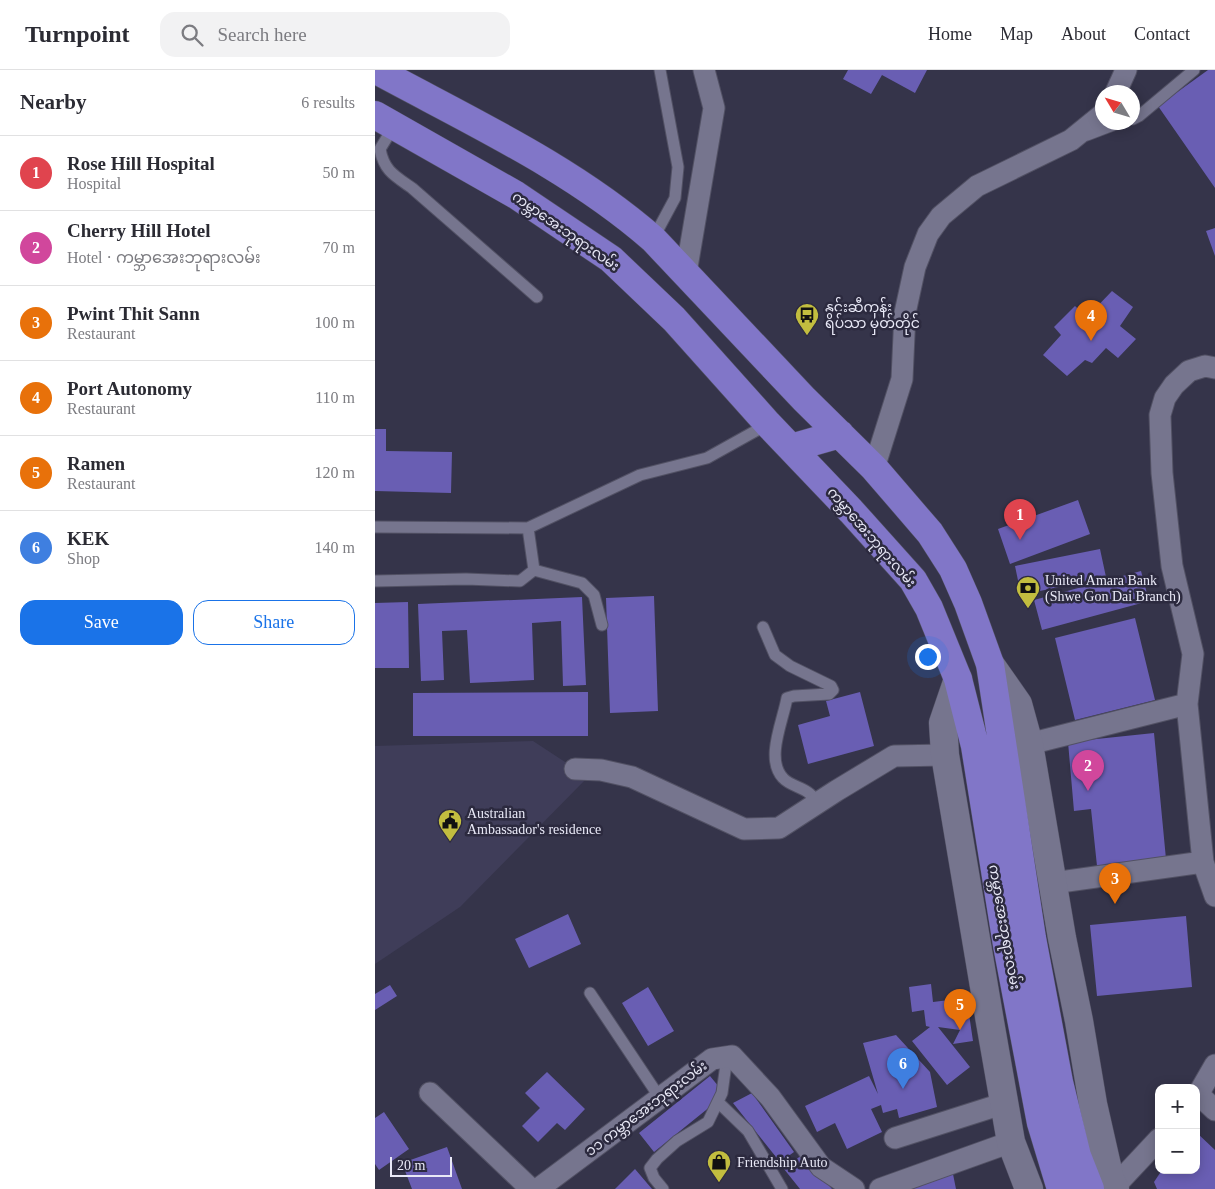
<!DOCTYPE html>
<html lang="en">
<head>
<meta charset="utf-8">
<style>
	:root { --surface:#fff; --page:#f2f2f3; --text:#2b2b33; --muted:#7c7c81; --line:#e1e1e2; --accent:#1a73e8 }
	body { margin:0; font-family:"Times New Roman","Noto Sans Myanmar",serif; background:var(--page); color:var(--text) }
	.controls { position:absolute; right:15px; bottom:15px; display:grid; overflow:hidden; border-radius:10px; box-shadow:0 2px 12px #0003 }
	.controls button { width:45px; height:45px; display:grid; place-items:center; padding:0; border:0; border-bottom:1px solid var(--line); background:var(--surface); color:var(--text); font:25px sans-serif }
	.compass { position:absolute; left:720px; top:15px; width:45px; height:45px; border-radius:50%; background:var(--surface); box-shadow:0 2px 12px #0003; rotate:308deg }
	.scale { position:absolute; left:15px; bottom:12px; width:62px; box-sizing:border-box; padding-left:5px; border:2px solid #e9e9f7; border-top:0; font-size:14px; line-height:18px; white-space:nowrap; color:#e9e9f7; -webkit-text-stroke:4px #2c2a3f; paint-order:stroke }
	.you { position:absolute; left:552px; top:586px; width:18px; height:18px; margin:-12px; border:4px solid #fff; border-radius:50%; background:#1a73e8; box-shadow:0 0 0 8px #1a73e833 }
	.badge { display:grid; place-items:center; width:32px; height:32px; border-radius:50%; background:var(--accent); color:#fff; font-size:16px; font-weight:700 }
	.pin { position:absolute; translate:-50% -41px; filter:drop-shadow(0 1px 2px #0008) }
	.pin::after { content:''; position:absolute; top:26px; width:18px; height:15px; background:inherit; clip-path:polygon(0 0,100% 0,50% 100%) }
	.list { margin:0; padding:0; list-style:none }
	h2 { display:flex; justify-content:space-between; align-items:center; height:65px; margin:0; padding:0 20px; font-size:21px }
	h2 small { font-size:16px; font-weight:400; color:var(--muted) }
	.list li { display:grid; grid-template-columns:32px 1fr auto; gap:15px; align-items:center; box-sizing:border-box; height:75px; padding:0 20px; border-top:1px solid var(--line) }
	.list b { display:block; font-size:19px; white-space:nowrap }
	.list p { margin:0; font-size:16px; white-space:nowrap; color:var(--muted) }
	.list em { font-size:16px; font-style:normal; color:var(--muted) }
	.actions { display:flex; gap:10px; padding:15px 20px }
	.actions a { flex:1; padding:11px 0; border:1px solid var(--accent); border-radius:15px; text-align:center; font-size:18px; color:var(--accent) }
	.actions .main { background:var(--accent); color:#fff }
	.icon { flex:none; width:28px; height:28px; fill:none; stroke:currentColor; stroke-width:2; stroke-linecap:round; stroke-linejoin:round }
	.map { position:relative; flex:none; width:840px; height:1119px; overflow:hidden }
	header { display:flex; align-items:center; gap:30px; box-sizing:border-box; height:70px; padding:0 25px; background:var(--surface); border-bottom:1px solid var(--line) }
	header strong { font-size:24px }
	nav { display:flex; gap:28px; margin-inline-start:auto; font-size:18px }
	.search { width:350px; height:45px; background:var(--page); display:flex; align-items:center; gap:12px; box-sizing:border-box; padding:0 18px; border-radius:15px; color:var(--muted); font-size:19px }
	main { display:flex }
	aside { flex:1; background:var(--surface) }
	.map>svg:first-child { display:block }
	.built { fill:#3f3d59 }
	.building { fill:#695eb3 }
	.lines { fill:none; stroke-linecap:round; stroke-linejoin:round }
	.service-casing { stroke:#525164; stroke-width:13 }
	.minor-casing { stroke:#525164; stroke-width:23 }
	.secondary-casing { stroke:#525164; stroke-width:29 }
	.primary-casing { stroke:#525164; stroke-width:29 }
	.service { stroke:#76758e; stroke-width:11 }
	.minor { stroke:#76758e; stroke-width:21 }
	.secondary { stroke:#76758e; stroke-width:28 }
	.primary { stroke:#8176c8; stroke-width:28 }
	.labels { text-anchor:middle; stroke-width:5; stroke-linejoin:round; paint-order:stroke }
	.street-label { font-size:14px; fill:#e9e9f7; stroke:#2c2a3f }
	.poi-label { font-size:14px; fill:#e9e9f7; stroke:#2c2a3f; text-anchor:start }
</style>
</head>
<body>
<header>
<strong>Turnpoint</strong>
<div class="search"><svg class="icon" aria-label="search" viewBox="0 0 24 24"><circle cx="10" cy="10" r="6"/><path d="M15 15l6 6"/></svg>Search here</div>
<nav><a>Home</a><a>Map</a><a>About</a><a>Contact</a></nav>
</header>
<main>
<aside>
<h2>Nearby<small>6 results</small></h2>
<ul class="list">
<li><span class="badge" style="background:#e0444e">1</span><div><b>Rose Hill Hospital</b><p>Hospital</p></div><em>50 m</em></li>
<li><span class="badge" style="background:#d1479c">2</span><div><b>Cherry Hill Hotel</b><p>Hotel · ကမ္ဘာအေးဘုရားလမ်း</p></div><em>70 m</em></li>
<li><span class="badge" style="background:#e8710a">3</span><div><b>Pwint Thit Sann</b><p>Restaurant</p></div><em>100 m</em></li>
<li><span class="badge" style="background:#e8710a">4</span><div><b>Port Autonomy</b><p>Restaurant</p></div><em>110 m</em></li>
<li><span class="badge" style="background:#e8710a">5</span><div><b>Ramen</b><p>Restaurant</p></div><em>120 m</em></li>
<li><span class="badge" style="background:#3f7fe0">6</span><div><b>KEK</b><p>Shop</p></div><em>140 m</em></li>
</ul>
<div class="actions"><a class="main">Save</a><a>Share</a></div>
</aside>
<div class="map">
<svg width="840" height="1119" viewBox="0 0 840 1119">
	<rect width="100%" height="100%" fill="#35344a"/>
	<path class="built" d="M158,671L213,707L85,837L0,894V676Z"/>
	<path class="building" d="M473,0H552L540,23L507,5L496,24L468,9Z
		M833,0H840V118L783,36Z
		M840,158V186L831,161Z
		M737,221L758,237L745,256L761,269L743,288L731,278L717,293L710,290L692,306L668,285L686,265L679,257L700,236L712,247Z
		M0,359H11V381L77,382L76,423L0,421Z
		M703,430L715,464L635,494L623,459Z
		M725,479L731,507L646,525L640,496Z
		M766,501L774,531L667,560L659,530Z
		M279,526L283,641L235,643L231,528Z
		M207,527L211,615L188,616L186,551L157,553L159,610L95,613L92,560L67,561L69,610L46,611L43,534Z
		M33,532L34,598H0V533Z
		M760,548L780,630L700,650L680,568Z
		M213,622V666H38V623Z
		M485,622L499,676L433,694L423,655L455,646L451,631Z
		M779,663L791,789L722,796L716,739L699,741L693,672Z
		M193,844L206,874L154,898L140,869Z
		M811,846L817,917L722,926L715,855Z
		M556,914L558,932L574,930L576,946L594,944L598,971L578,974L585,960L563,957L595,997L572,1015L537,971L555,957L551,956L549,940L537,942L534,917Z
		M15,915L22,926L0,940V924Z
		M273,917L299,961L273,976L247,933Z
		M521,965L555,1002L562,1037L524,1048L522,1039L508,1043L506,1035L496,1039L507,1062L472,1079L460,1053L442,1062L430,1036L494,1006L503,1024L488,973Z
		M172,1002L210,1039L190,1060L182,1053L163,1072L147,1056L165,1038L150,1023Z
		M335,1006L344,1017L336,1036L279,1082L264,1063Z
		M377,1023L419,1082L405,1092L358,1033Z
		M9,1042L34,1079L4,1100L0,1094V1048Z
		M821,1062L840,1080V1119H782L779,1112L787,1100H821Z
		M72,1077L87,1119H37L27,1093Z
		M428,1084L457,1119H425L409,1099Z
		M260,1099L277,1119H240Z
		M578,1104L581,1119H534L533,1114Z"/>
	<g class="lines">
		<g class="service-casing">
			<path id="service" d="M758,49L764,46L819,0
				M19,56L5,79C9,101 20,106 37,118L162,227
				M712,65L746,52
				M278,169L300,128L303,97L285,0
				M0,457L153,458L265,405L332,388L393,354
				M159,500L207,513L219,525L227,555
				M0,511L91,509L145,511L159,500L153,458
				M388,557L400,585L415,596L456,616L458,620L454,624L419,626L412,628C408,651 390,689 408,708C415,716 428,717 435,724C438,726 440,730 443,733
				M215,923L285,1028
				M343,1032L373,1061L407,1119
				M288,1119L279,1108L275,1098L282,1089L302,1071L333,1052L347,1023L352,987"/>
		</g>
		<g class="minor-casing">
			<path id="minor" d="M741,22L751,0
				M311,203L339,38L329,0
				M840,298L830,296L814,301L799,315L790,328L785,345L787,403L797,496L818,584L812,634L828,792L840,826
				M499,398L527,309L530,243L540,197L553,164L566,146L602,116L696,70L728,44
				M654,674L812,634
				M200,699L226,700L257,707L369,759L404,758L461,721L519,686L570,685
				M678,813L828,792
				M55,1023L156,1119
				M824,1025L840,1040
				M821,1028L840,995
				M520,1068L630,1033
				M739,1117L784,1069
				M163,1119L337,989L357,986L395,1027L446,1097L479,1119
				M505,1119L636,1072"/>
		</g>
		<g class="secondary-casing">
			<path id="secondary" d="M615,594L643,634L654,674L687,868L704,951L718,1034L735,1109L740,1119
				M583,609L568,653L570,685L615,952L636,1072L654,1119"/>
		</g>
		<g class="primary-casing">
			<path id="primary" d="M1,0C95,51 197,98 278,169L429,329L499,398L555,463L578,499L593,533L615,594L657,868L684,1012L702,1086L715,1119
				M0,45L141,125L236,189L299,249L393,354L476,441L538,510L554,538L583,609L600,676L632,875L666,1053L686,1119
				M416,378L465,364"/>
		</g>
		<use href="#service" class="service"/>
		<use href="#minor" class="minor"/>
		<use href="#secondary" class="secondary"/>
		<use href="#primary" class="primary"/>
	</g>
	<defs>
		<g id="bus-pin" transform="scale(1.25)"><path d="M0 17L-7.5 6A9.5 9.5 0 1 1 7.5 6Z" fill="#c2bd3f" stroke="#2c2a3f"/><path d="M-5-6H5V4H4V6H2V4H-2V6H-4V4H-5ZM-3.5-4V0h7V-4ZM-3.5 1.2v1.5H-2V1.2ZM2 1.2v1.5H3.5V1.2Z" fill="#111"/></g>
		<g id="bank-pin" transform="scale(1.25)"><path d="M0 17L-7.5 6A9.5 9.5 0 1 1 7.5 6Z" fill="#c2bd3f" stroke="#2c2a3f"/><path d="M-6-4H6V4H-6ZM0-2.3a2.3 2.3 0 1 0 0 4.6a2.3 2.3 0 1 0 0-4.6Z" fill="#111"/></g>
		<g id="civic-pin" transform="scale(1.25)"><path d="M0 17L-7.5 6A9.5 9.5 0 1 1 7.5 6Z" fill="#c2bd3f" stroke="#2c2a3f"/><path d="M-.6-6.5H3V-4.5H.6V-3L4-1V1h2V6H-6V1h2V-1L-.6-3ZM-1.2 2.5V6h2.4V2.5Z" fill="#111"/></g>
		<g id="shop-pin" transform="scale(1.25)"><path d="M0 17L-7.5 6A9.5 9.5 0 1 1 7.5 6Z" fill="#c2bd3f" stroke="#2c2a3f"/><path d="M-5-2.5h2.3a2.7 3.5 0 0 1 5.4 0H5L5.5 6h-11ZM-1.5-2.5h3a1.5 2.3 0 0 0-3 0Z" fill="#111"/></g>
	</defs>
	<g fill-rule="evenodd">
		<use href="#bus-pin" x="432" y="245"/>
		<use href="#bank-pin" x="653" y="518"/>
		<use href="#civic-pin" x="75" y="751"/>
		<use href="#shop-pin" x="344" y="1092"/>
	</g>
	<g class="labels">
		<g class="street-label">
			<text transform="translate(191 161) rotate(35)" y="5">ကမ္ဘာအေးဘုရားလမ်း</text>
			<text transform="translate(497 467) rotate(49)" y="5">ကမ္ဘာအေးဘုရားလမ်း</text>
			<text transform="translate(630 857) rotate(80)" y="5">ကမ္ဘာအေးဘုရားလမ်း</text>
			<text transform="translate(271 1038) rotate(-37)" y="5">၁၁ ကမ္ဘာအေးဘုရားလမ်း</text>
		</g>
		<g class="poi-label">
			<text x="450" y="242">နှင်းဆီကုန်း<tspan x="450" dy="16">ရိပ်သာ မှတ်တိုင်</tspan></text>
			<text x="670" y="515">United Amara Bank<tspan x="670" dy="16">(Shwe Gon Dai Branch)</tspan></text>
			<text x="92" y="748">Australian<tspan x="92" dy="16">Ambassador's residence</tspan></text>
			<text x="362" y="1097">Friendship Auto</text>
		</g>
	</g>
</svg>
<div class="controls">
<button>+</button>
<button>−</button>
</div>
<svg class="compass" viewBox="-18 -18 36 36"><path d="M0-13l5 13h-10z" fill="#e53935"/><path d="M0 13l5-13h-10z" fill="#7c7c81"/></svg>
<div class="scale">20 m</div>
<div class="you"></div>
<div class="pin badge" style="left:645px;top:470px;background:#e0444e">1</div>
<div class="pin badge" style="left:713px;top:721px;background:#d1479c">2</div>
<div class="pin badge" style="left:740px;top:834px;background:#e8710a">3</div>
<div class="pin badge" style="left:716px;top:271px;background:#e8710a">4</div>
<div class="pin badge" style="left:585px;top:960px;background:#e8710a">5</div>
<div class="pin badge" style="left:528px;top:1019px;background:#3f7fe0">6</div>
</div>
</main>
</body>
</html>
